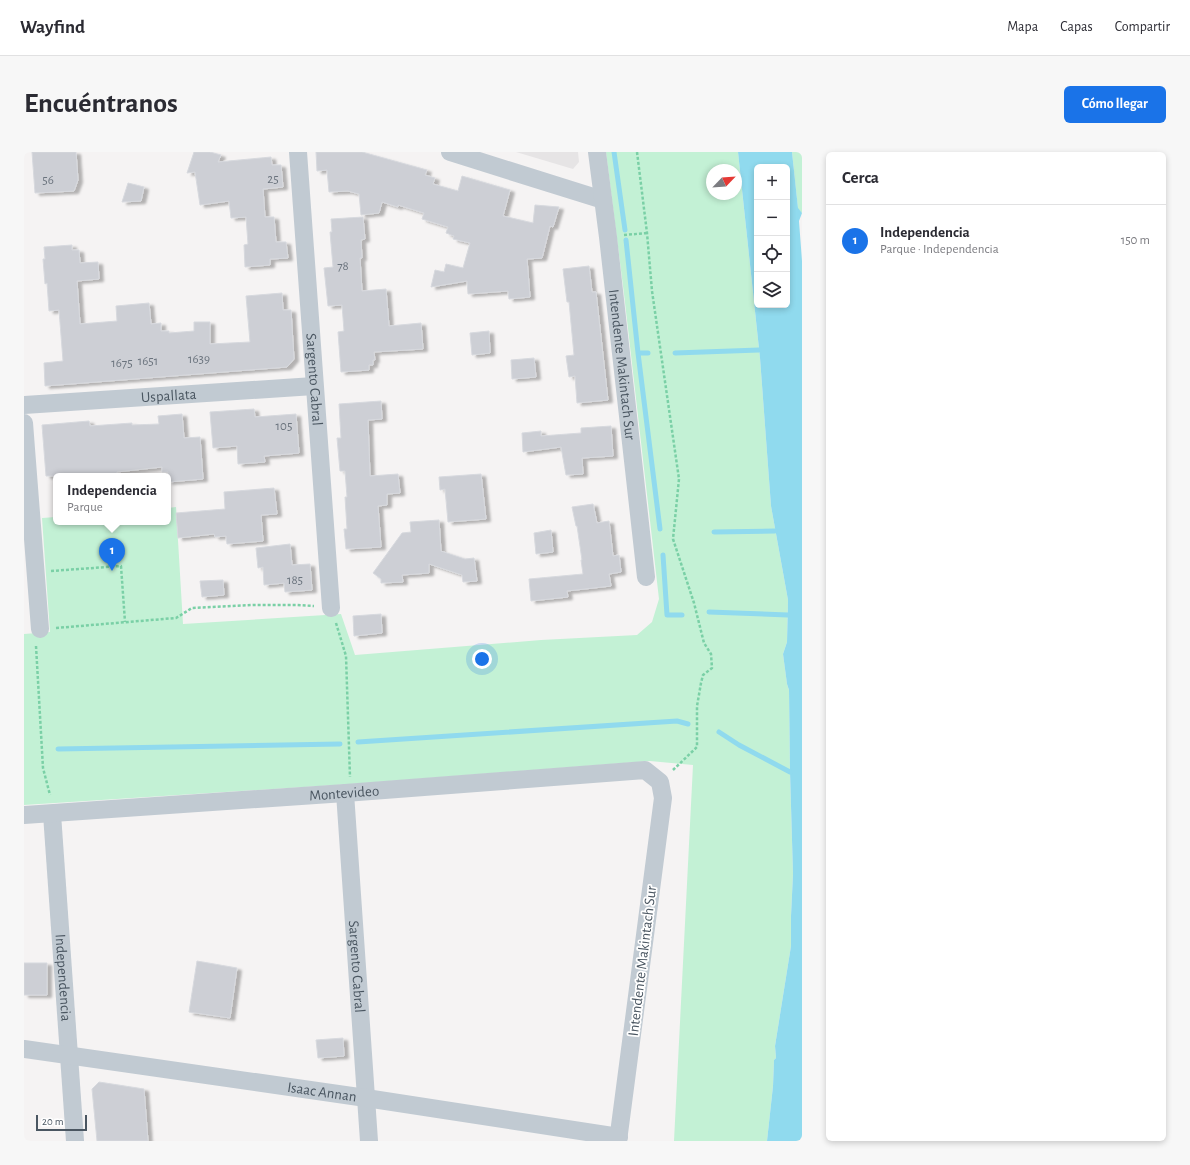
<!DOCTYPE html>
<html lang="es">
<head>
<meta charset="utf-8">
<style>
	:root { --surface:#fff; --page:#f7f7f7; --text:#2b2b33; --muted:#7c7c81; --line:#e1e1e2; --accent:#1a73e8 }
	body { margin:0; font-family:"Alegreya Sans",sans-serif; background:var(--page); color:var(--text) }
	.controls { position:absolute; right:12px; top:12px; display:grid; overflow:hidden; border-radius:6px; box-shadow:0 2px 6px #0003 }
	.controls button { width:36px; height:36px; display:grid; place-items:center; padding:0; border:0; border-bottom:1px solid var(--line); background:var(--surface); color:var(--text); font:20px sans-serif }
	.compass { position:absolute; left:682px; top:12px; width:36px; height:36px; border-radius:50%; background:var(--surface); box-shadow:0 2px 6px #0003; rotate:65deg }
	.scale { position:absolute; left:12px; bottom:10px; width:51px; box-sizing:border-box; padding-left:4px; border:2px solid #4a5661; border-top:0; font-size:11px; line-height:14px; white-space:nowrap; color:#4a5661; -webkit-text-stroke:3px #fff; paint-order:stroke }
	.you { position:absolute; left:458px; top:507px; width:14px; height:14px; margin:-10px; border:3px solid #fff; border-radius:50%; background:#1a73e8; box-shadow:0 0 0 6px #1a73e833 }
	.badge { display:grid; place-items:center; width:26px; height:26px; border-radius:50%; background:var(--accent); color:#fff; font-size:13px; font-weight:700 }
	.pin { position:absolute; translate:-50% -33px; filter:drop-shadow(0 1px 2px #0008) }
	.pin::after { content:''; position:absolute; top:21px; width:14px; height:12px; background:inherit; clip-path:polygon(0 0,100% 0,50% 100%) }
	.popup { position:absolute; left:29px; top:321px; width:118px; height:52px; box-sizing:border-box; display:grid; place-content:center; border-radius:6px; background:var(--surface); filter:drop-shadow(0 1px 3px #0005); font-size:13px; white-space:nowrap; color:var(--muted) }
	.popup b { font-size:15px; color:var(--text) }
	.popup::after { content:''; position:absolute; left:50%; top:100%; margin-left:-8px; border:8px solid transparent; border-top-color:var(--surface) }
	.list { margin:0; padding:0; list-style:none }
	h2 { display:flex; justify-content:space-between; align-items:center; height:52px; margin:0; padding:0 16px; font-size:17px }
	h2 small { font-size:13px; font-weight:400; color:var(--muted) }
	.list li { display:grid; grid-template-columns:26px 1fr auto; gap:12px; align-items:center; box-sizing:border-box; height:72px; padding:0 16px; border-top:1px solid var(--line) }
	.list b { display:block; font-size:15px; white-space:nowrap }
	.list p { margin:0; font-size:13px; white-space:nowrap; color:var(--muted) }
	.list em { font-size:13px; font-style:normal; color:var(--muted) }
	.icon { flex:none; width:22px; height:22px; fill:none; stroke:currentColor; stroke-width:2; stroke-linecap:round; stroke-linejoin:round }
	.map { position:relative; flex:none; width:778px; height:989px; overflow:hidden; border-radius:6px }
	header { display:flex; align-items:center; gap:24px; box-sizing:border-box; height:56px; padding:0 20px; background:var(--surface); border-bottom:1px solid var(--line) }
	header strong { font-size:19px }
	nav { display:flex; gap:22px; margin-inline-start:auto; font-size:14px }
	.intro { display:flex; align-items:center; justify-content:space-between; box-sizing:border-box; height:96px; padding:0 24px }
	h1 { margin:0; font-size:28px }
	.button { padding:10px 18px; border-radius:6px; background:var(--accent); color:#fff; font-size:14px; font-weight:700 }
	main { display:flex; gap:24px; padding:0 24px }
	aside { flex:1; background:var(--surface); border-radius:6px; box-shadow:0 2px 6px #0003 }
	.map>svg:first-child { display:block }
	.education { fill:#e6e4e5 }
	.green { fill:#c3f1d5; fill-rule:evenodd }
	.water { fill:#90daee; fill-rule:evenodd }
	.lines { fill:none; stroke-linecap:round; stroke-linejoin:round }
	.stream { stroke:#90daee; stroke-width:5 }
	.building { fill:#cdcfd5; stroke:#d7d9de; filter:url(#shadow) }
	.path { stroke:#7ad0a6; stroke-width:2.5; stroke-dasharray:3 2; stroke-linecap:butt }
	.minor { stroke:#c1cad2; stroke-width:18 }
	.labels { text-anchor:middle; stroke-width:3.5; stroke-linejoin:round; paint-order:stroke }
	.number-label { font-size:13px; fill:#6b747e }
	.street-label { font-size:15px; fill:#4a5661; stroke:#fff }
</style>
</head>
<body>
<header>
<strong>Wayfind</strong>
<nav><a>Mapa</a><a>Capas</a><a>Compartir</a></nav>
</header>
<div class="intro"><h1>Encuéntranos</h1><a class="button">Cómo llegar</a></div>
<main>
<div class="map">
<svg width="778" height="989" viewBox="0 0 778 989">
	<defs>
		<filter id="shadow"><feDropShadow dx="4.5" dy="2.5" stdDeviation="1" flood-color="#0004"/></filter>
	</defs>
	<rect width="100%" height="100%" fill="#f5f3f3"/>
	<path class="education" d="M492,0H554L555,10L549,17Z"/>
	<path class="green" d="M582,0H714L736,206L747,354L764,448L763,490L759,502L763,532L765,538L766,620L769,722L767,764V794L751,894L752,906L750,908L749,934L743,989H650L669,613L626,609L327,632L0,653V482L26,480L18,366L32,365V370H144V356L152,355L159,472L317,462L331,503L517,488L613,483L628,470L635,447L600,142ZM688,18H712V42H688Z
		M768,0H778V61L774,57Z"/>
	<path class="water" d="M714,0H768L774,56L778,61L775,69L778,109V989H743L749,934L750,908L752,906L751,894L767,794V764L769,722L766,620L765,538L763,532L759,502L763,490L764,448L747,354L736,206ZM733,15H763V153H733Z"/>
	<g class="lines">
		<path class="stream" d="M590,0L601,78
			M602,88L614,201L636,377
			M614,201H624
			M651,201L735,198
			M690,380L751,379
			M639,403L643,463H658
			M685,460L764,463
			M695,580L715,593L766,620
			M334,590L653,569L664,572
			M34,597L316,592"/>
	</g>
	<path class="building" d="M8,0H52L54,28L50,39L11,41Z
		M170,0H186L197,3L194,10L247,5L248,13H257L259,35L239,37L241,65H250L252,90H262L264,106L246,107V113L221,115L220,93L224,92L222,65L207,66L205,49L176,53L171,20L163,21Z
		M292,0H338L403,18L401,23L411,26L409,32L434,39L438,24L486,38L479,64L509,71L511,53L535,55L529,75L526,74L518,106L503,107L506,145L485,147L484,139L444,142L443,129L407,135L411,118L420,120L422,112L439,116L446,91L429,87L430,84L422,81L424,75L398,67L400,61L374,53V55L358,50L355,61L337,63L335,42L324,39L305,40L303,18L293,19Z
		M104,31L120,35L117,49L98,50Z
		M339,65L341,87L337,88L338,106H336L338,139L362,137L365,174L397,171L399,197L350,200L351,208H349V213H345V218L317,220L314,180L320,179L318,153L304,154L300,116L309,115L306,80H308L307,67Z
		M48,93V98H55L56,111L74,110L75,127L53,129L56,172L93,169L92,154L125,151L127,172L137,171V179H145V181L170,179V170H186V192L226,190L222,144L258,141L259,158H267L270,207L263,215L21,234L20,211L39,209L35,158L25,159L23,131L21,132L19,107H21L20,95Z
		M565,114L568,140H572L584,248L553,251L551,224L545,225L542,204L550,203L545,150H543L539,117Z
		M465,179L466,201L448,203L446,181Z
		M510,206L512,225L488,227L487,208Z
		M357,249L358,267L344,268L346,324L374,322L376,341L363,342V353L354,354L357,395L322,397L320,377H323L321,345H323L321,319H316L313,286H317L315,252Z
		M230,257L231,265L272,262L275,301L240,304L241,310L214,312L213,294L189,296L186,260Z
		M158,262L160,286L176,285L179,327L144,330V320H138V315L93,320V324H22L18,273L65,269L66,274L108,271V273L135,272L134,264Z
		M587,274L589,304L558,306L559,322L542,323L537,295L499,300L498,281L517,279V284L557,281V276Z
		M457,322L462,367L424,370L421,337L416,338L415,325Z
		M250,336L253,362L237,363L239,389L203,392L202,384L191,385L190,382L154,386L152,361L201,357L200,340Z
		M569,352L573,371L585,369L589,404L595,403L597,420L585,422L587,434L543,439L544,445L507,449L505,427L559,422L557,408H558L553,374H552L548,355Z
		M415,368L417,399L441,407L450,406L453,429L439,430L438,423L405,412V421L378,423L379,430L357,431V427L349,421L378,381L387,380L386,370Z
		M527,378L529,400L512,402L510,381Z
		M266,392L268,413L286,412L288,438L261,440L260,431L240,433L239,415L234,416L232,396Z
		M199,428L200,443L178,445L176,429Z
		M357,462L358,481L330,484L329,464Z
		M173,809L213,816L206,866L165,860Z
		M0,811H23V843H0Z
		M319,886L320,904L294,906L292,888Z
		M75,930L120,937L124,989H73L68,937Z"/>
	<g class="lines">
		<path class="path" d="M613,0L623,81L628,139L655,327L649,387L670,451L680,491L687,502L688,516L679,523L677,531L673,554V595L649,618
			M600,83L623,81
			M27,419L97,414L101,470
			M312,471L322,504L326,625
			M32,476L152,466L168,456L229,453H273L290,454
			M12,494L19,616L26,643"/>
		<g class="minor">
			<path id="s1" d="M274,0L307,456"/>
			<path d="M426,0L579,48"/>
			<path id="s2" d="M573,0L584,85L622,425"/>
			<path id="s3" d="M0,253L290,234"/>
			<path d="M0,271L16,477"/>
			<path id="s4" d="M321,641L345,989"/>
			<path id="s5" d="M28,662L51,989"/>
			<path id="s6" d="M0,663L321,641L621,618L636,630L639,646L594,989"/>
			<path id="s7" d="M0,897L342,946L595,985"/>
		</g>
	</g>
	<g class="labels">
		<g class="number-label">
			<text x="249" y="31">25</text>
			<text x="24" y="32">56</text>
			<text x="319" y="118">78</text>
			<text x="175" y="211">1639</text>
			<text x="124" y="213">1651</text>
			<text x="98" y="215">1675</text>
			<text x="260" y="278">105</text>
			<text x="271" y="432">185</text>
		</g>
		<g class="street-label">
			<text dy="5" stroke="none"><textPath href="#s2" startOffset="214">Intendente Makintach Sur</textPath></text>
			<text dy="5" stroke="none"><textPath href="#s1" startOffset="228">Sargento Cabral</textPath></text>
			<text dy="5" stroke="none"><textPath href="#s3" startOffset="145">Uspallata</textPath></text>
			<text dy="5" stroke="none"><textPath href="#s6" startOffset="321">Montevideo</textPath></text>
			<text transform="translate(618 809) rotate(-83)" y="5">Intendente Makintach Sur</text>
			<text dy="5" stroke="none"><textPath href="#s4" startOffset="174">Sargento Cabral</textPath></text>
			<text dy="5" stroke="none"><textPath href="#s5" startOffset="164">Independencia</textPath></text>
			<text dy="5" stroke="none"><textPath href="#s7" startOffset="301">Isaac Annan</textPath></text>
		</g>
	</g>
</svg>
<div class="controls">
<button>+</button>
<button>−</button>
<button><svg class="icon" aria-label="locate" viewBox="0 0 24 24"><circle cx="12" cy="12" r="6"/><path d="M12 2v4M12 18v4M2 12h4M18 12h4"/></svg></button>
<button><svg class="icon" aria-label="layers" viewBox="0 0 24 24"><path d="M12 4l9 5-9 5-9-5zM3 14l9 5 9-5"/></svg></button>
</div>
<svg class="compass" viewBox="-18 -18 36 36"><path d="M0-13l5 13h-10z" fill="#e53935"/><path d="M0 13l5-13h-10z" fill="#7c7c81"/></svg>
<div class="scale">20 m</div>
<div class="you"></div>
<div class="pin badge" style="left:88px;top:419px">1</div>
<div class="popup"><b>Independencia</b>Parque</div>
</div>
<aside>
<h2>Cerca<small></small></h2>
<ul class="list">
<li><span class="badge">1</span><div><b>Independencia</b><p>Parque · Independencia</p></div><em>150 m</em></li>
</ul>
</aside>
</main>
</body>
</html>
